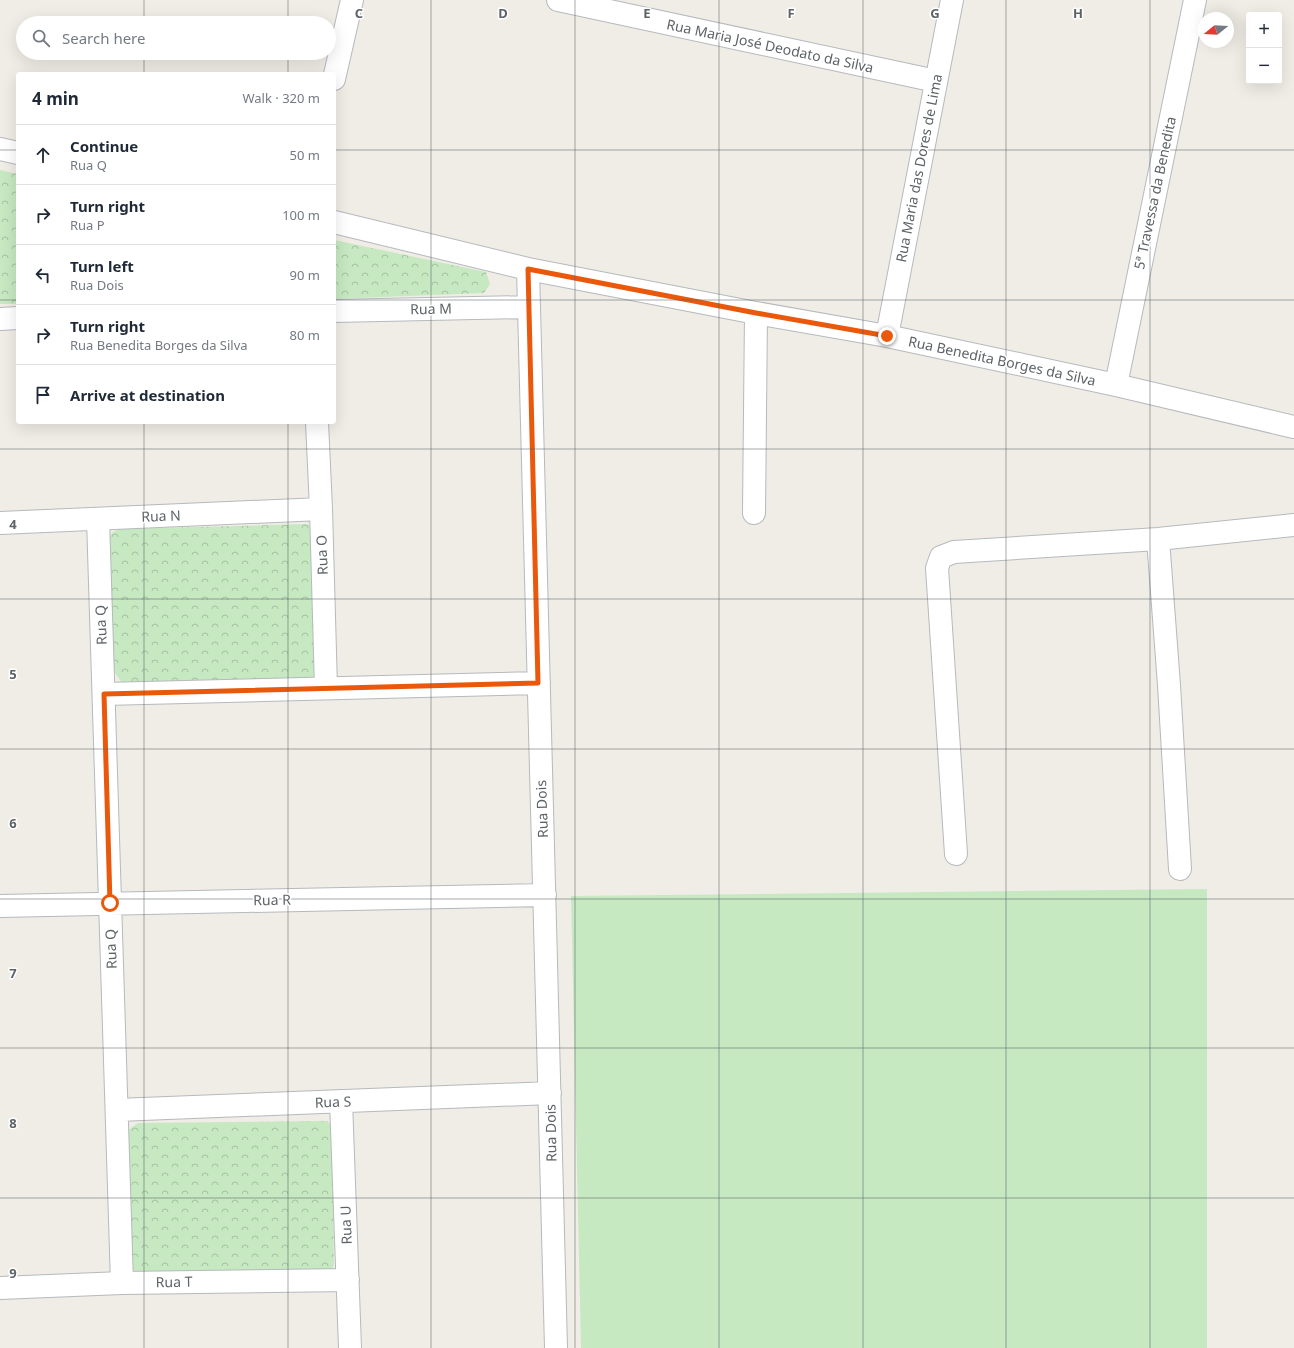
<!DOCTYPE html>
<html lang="en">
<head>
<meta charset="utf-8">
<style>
	:root { --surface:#fff; --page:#f2f2f3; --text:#1f2937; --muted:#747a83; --line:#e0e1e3 }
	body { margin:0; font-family:"Noto Sans",sans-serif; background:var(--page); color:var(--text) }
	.controls { position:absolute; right:12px; top:12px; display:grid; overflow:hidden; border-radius:4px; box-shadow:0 4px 16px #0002 }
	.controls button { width:36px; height:36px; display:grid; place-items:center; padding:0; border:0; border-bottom:1px solid var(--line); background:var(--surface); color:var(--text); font:20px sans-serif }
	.compass { position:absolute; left:1198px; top:12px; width:36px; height:36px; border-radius:50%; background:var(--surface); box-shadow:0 4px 16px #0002; rotate:252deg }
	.stop { position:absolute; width:12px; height:12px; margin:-9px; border:3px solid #ea580c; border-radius:50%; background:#fff }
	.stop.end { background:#ea580c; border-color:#fff; box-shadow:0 1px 4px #0008 }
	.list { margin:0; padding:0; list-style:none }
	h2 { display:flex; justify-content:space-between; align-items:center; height:52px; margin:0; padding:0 16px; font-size:17px }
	h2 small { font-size:13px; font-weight:400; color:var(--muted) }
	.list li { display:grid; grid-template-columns:26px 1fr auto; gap:12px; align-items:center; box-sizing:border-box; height:60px; padding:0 16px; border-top:1px solid var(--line) }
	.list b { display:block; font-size:15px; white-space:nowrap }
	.list p { margin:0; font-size:13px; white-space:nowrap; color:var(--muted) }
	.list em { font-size:13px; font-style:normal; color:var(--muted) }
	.icon { flex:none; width:22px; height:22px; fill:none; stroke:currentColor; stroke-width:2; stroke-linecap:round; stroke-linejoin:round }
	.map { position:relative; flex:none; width:1294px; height:1348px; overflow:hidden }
	.search { position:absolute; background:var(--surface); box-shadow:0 4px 16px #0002; left:16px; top:16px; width:320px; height:44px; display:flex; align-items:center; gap:10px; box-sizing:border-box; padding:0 14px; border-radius:22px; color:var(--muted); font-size:15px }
	.panel { position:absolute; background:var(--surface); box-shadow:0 4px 16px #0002; left:16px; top:72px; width:320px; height:352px; border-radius:4px }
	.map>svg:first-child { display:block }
	.forest { fill:url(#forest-crowns) }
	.pitch { fill:#c6e9c1 }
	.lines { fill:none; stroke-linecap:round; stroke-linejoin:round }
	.minor-casing { stroke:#b6b9bd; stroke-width:24 }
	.minor { stroke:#fff; stroke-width:22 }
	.route { stroke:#ea580c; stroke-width:5 }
	.grid { fill:none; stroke:#5d6367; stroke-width:1; stroke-opacity:0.55 }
	.labels { text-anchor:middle; stroke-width:3; stroke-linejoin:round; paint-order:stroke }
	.street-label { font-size:14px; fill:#5d6367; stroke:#fff }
	.grid-label { font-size:13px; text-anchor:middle; font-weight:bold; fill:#5d6367; stroke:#fff; stroke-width:3; stroke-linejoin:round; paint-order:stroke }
</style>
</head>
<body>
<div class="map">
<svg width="1294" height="1348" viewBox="0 0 1294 1348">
	<defs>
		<pattern id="forest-crowns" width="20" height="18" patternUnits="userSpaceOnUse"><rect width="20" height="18" fill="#c6e9c1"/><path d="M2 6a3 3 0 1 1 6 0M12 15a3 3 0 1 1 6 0" fill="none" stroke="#a4c0a1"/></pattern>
	</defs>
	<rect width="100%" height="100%" fill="#f0ede6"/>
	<path class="forest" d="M0,170L18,174V304H0Z
		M334,240L486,272L490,284L484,293L334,299Z
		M308,524L313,530L317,676L310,682L124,686L113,670L109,537L113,532L119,529Z
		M327,1121L332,1126L334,1265L330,1273L139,1275L131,1267L128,1130L138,1123Z"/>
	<path class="pitch" d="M1207,889V1348H581L571,896Z"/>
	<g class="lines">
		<g class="minor-casing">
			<path id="minor" d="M558,0L936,81
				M334,79L352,0
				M0,149L18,153
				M334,222L528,269L756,313L887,336L1116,385L1294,427
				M528,269L556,1348
				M334,311L528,307
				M0,319L18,318
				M887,336L952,0
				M1116,385L1195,0
				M317,422L321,509L326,688
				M754,513L756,313
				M98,519L122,1283
				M0,523L321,509
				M1158,539L1169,685L1180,869
				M104,694L539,683
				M956,854L937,568L941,557L954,552L1158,539L1294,525
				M0,906L545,895
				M341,1101L350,1348
				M117,1110L550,1093
				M0,1288L122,1283L348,1280"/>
		</g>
		<use href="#minor" class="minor"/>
	</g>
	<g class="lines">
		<path class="route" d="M110,903L104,694L538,683L528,269L756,313L887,336"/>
	</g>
	<path class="grid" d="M144,0V23M288,0V23M431,0V1348M575,0V1348M719,0V1348M863,0V1348M1006,0V1348M1150,0V1348M144,53V74M288,53V74M0,150H18M334,150H1294M0,300H18M334,300H1294M144,422V1348M288,422V1348M0,449H1294M0,599H1294M0,749H1294M0,899H1294M0,1048H1294M0,1198H1294"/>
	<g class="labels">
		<g class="street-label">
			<text transform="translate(770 46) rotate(12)" y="5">Rua Maria José Deodato da Silva</text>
			<text transform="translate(919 168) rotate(-79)" y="5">Rua Maria das Dores de Lima</text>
			<text transform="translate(1155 193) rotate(-78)" y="5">5ª Travessa da Benedita</text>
			<text transform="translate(431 309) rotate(-1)" y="5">Rua M</text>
			<text transform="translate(1002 361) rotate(12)" y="5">Rua Benedita Borges da Silva</text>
			<text transform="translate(161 516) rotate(-2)" y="5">Rua N</text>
			<text transform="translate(322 555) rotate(-92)" y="5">Rua O</text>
			<text transform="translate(101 625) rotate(-92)" y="5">Rua Q</text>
			<text transform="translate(542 809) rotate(-92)" y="5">Rua Dois</text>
			<text transform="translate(272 900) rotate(-1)" y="5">Rua R</text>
			<text transform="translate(111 949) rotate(-92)" y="5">Rua Q</text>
			<text transform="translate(333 1102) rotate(-2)" y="5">Rua S</text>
			<text transform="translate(551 1133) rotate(-91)" y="5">Rua Dois</text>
			<text transform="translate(346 1225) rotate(-92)" y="5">Rua U</text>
			<text transform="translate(174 1282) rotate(-1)" y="5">Rua T</text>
		</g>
	</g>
	<g class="grid-label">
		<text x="359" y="18">C</text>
		<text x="503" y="18">D</text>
		<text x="647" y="18">E</text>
		<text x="791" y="18">F</text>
		<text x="935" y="18">G</text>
		<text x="1078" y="18">H</text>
		<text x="13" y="529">4</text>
		<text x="13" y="679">5</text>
		<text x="13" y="828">6</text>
		<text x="13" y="978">7</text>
		<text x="13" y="1128">8</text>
		<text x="13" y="1278">9</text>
	</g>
</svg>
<div class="controls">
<button>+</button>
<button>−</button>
</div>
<svg class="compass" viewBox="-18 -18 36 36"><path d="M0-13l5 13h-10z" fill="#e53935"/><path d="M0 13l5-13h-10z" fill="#747a83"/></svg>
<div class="stop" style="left:110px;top:903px"></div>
<div class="stop end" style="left:887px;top:336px"></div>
<div class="search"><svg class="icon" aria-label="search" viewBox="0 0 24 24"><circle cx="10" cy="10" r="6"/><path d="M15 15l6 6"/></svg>Search here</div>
<section class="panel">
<h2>4 min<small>Walk · 320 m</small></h2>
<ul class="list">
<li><svg class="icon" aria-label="ahead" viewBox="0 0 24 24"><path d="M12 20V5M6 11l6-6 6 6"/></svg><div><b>Continue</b><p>Rua Q</p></div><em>50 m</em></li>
<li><svg class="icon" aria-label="right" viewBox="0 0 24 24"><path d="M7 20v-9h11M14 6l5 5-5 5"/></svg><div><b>Turn right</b><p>Rua P</p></div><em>100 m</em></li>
<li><svg class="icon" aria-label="left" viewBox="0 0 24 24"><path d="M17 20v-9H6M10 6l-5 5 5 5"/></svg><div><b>Turn left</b><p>Rua Dois</p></div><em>90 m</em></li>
<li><svg class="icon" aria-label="right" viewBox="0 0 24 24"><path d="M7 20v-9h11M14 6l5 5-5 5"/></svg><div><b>Turn right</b><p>Rua Benedita Borges da Silva</p></div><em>80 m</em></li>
<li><svg class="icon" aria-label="arrive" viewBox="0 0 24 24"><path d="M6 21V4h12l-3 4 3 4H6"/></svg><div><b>Arrive at destination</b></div></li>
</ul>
</section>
</div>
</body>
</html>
